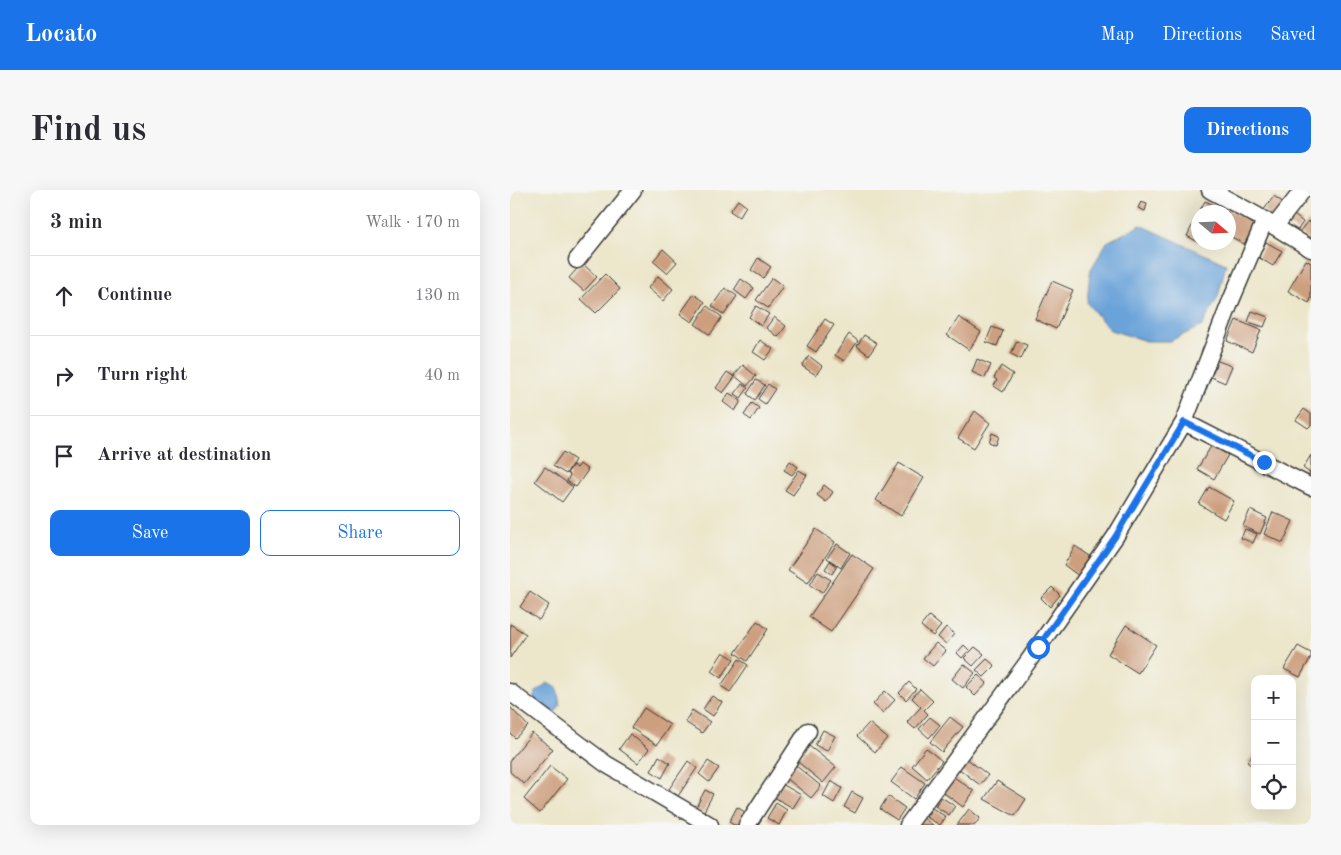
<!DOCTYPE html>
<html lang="en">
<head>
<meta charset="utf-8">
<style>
	:root { --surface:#fff; --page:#f7f7f7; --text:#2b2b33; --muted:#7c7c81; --line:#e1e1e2; --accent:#1a73e8 }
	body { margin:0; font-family:"Old Standard TT",serif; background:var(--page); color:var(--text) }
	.controls { position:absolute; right:15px; bottom:15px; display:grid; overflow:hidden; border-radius:10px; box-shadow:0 5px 20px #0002 }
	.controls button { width:45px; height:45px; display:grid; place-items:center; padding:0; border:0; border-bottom:1px solid var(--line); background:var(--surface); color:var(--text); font:25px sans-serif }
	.compass { position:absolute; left:681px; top:15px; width:45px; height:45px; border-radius:50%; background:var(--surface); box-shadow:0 5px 20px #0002; rotate:109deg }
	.stop { position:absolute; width:15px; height:15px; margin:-11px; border:4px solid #1a73e8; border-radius:50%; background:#fff }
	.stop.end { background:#1a73e8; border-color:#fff; box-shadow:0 1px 5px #0008 }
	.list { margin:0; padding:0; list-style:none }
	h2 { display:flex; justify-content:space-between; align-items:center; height:65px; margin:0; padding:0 20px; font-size:21px }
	h2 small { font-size:16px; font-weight:400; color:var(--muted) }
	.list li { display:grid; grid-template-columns:32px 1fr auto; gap:15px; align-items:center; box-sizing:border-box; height:80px; padding:0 20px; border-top:1px solid var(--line) }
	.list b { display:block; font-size:19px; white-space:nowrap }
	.list em { font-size:16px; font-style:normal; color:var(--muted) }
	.actions { display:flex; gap:10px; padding:15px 20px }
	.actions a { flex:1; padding:11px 0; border:1px solid var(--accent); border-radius:10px; text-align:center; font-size:18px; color:var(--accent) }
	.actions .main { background:var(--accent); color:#fff }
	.icon { flex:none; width:28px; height:28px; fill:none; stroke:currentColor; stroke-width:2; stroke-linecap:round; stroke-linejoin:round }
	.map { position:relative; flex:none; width:801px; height:635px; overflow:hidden; border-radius:10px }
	header { display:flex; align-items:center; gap:30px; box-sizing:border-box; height:70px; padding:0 25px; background:var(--accent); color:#fff }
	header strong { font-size:24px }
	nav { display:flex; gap:28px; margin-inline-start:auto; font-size:18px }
	.intro { display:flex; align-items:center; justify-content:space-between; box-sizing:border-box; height:120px; padding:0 30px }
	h1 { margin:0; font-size:35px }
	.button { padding:12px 22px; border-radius:10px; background:var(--accent); color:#fff; font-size:18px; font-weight:700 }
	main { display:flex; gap:30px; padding:0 30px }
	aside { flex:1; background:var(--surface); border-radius:10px; box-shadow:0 5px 20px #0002 }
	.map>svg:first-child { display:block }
	.water { fill:#6ba3d9; stroke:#44607a }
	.building { fill:#cd9f7f }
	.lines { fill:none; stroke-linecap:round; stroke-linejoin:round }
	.minor-casing { stroke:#3b3a36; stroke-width:19 }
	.minor { stroke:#fff; stroke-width:16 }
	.route { stroke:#1a73e8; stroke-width:6 }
</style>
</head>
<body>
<header>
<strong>Locato</strong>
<nav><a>Map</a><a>Directions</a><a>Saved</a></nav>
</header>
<div class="intro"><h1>Find us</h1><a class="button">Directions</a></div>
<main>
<aside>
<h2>3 min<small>Walk · 170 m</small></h2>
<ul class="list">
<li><svg class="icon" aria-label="ahead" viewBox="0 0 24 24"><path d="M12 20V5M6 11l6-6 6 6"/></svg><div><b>Continue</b></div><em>130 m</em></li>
<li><svg class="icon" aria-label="right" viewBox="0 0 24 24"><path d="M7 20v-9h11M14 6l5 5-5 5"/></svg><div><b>Turn right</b></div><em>40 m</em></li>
<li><svg class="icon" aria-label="arrive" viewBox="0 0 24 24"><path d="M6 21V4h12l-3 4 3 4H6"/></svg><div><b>Arrive at destination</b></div></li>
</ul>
<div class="actions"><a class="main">Save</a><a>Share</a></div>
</aside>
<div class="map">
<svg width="801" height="635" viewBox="0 0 801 635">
	<rect width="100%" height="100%" fill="#f6f6f2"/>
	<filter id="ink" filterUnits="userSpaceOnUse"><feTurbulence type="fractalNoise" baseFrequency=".02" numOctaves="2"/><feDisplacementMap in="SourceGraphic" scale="10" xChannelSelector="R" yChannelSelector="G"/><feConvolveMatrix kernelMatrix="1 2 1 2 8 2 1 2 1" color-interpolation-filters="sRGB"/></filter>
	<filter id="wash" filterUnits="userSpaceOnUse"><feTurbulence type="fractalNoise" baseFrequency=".0096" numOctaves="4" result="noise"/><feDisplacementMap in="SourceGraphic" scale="20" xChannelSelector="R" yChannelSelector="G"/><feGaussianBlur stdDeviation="1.12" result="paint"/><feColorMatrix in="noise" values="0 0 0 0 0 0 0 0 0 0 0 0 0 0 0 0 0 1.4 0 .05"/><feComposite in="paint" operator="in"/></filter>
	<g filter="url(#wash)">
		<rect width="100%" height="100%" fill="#ece6ca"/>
		<path class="water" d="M631,35L716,74L708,107L692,136L660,151H636L600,140L577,113L580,81L597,52Z
			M37,493L47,498L50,515L44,524L37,522L22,514L25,503Z"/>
		<g id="blocks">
			<path class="building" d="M764,6L778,16L767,31L753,21Z
				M228,10L236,16L229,27L220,21Z
				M695,11L711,19L709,22H689Z
				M631,12L637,14L635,21L628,18Z
				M716,18L745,35L734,54L718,45V22H714Z
				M779,21L793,32L787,41L772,30Z
				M688,24V52L677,46Z
				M798,31L801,34V52L789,42Z
				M756,52L772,61L763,76L748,67Z
				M153,59L167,72L157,83L143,71Z
				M248,68L261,77L253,88L241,80Z
				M796,70L801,73V109L799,113L778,101Z
				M72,73L87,87L74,101L59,88Z
				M95,84L110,99L86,123L71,109Z
				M148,86L163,99L153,111L138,98Z
				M262,88L273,96L258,118L246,110Z
				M231,89L244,98L236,109L224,100Z
				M542,91L563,100L546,139L525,129Z
				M215,98L227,106L214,125L202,116Z
				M184,104L195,112L182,132L170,124Z
				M197,116L212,127L200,145L185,134Z
				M246,116L259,124L251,136L239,127Z
				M742,121L758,127L754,137L738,132Z
				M264,127L276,136L268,147L256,138Z
				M449,127L471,142L459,160L437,145Z
				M315,129L324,135L306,162L297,156Z
				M726,130L751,140L742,162L717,151Z
				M482,137L493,141L487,156L476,152Z
				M339,144L348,151L334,171L325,165Z
				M354,145L367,153L359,165L347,156Z
				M250,150L263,159L255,170L243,162Z
				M507,151L517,155L511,169L501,164Z
				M299,166L312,176L306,185L292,176Z
				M467,169L481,175L475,188L462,182Z
				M705,170L722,176L715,193L699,186Z
				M233,175L246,186L237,196L224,185Z
				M491,176L503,184L493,202L484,196L487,190L484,188Z
				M217,182L225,187L213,203L206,198Z
				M246,190L255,195L245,210L237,204Z
				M232,194L238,198L231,208L225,204Z
				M258,194L265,199L255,214L248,209Z
				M219,203L231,211L225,221L213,212Z
				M242,213L249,218L241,230L234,225Z
				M794,219L801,224V235L798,238L786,230Z
				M465,221L480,233L464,258L448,248Z
				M482,243L489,246L486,255L479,252Z
				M702,255L718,265L704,289L687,279Z
				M53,262L65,270L56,284L43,276Z
				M801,265V295L795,292L800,283L793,278Z
				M280,271L288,277L282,285L274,280Z
				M389,273L414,288L391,326L366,310Z
				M70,274L78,280L66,297L57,291L60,285L57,283L63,275L67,278Z
				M35,277L63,297L52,312L25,291Z
				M289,280L297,285L283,305L275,300Z
				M314,295L323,302L316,312L307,305Z
				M699,297L724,311L714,329L689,314Z
				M740,320L757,328L750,344L733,336Z
				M763,322L783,331L773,353L754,344Z
				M306,339L325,352L298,393L278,380Z
				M735,339L747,344L743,353L731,348Z
				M327,354L340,363L331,378L317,368Z
				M565,356L586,370L573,389L554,375Z
				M342,364L364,379L321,442L299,427Z
				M320,371L327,376L322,384L315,379Z
				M308,382L321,390L312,403L300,395Z
				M542,397L550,405L540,417L531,408Z
				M20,402L39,415L29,430L10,417Z
				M419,426L431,436L423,446L411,436Z
				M247,431L258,439L237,471L225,463Z
				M0,434L16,444L0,468Z
				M616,435L646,455L628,483L598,464Z
				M436,437L444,444L436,454L428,447Z
				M426,453L436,461L423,476L413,468Z
				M454,455L459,460L452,468L447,463Z
				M788,456L801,463V467L790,487L774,479Z
				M465,457L474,464L463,476L454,468Z
				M213,462L224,469L211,488L201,481Z
				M229,469L238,475L220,502L211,496Z
				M477,469L485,476L474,487L466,480Z
				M454,474L465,483L453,498L442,489Z
				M468,485L477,493L465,506L456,497Z
				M399,492L406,499L396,510L389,503Z
				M410,499L423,511L414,520L418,524L405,539L397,532L411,517L402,508Z
				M375,501L385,510L373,523L363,514Z
				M202,506L212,512L203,526L193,519Z
				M0,517L18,536L5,548L0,543Z
				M134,518L160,535L147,555L121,538Z
				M182,520L200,532L192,543L175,532Z
				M420,527L430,535L419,548L409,539Z
				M440,527L453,537L432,562L420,552Z
				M359,533L377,548L365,562L347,546Z
				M313,540L325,546L317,561L305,555Z
				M22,543L43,559L14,594L0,582V570Z
				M120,544L139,559L128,573L109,559Z
				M299,556L326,577L313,593L287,571Z
				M416,558L432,571L417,589L402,576Z
				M745,563V578L737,572Z
				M149,566L160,573L152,588L141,581Z
				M456,568L478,585L470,595L448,578Z
				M178,571L187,578L168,606L159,599Z
				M198,571L209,578L199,592L189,584Z
				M285,575L311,596L301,608L275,587Z
				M40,576L57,589L30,623L14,609Z
				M392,577L415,593L404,609L381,592Z
				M441,585L464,601L453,617L430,600Z
				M321,591L332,598L324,613L313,606Z
				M487,591L516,609L505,626L474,609Z
				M272,594L291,605L283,618L264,607Z
				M195,600L203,604L193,623L185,619Z
				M342,602L353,608L345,623L334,617Z
				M378,606L395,618L387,630L370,619Z
				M431,607L445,616L439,625L425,616Z
				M266,613L277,620L269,635L257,628Z
				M227,617L238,624L232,635H224L219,632Z
				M422,618L436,627L430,635L416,627Z
				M459,619L470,628L465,635H447Z
				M413,628L423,635H408Z"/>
		</g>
	</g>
	<g filter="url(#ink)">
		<use href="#blocks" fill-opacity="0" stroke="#3b3a36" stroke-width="1"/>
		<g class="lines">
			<g class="minor-casing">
				<path id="minor" d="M700,0L746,25L801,59
					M765,36L793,0
					M67,70L123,0
					M674,232L801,297
					M0,502L96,574L200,635
					M237,635L298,541
					M398,635L517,473L605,347L674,232L720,113L755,30"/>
			</g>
			<use href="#minor" class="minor"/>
		</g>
	</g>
	<g class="lines" filter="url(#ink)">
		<path class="route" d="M528,457L605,347L674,232L754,272"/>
	</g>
</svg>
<div class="controls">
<button>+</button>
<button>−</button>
<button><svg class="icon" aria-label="locate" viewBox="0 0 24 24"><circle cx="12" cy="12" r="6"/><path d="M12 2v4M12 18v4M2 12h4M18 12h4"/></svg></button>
</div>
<svg class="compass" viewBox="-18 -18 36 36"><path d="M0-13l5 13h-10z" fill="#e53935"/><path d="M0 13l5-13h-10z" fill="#7c7c81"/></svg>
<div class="stop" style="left:528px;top:457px"></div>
<div class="stop end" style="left:754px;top:272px"></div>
</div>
</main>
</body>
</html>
